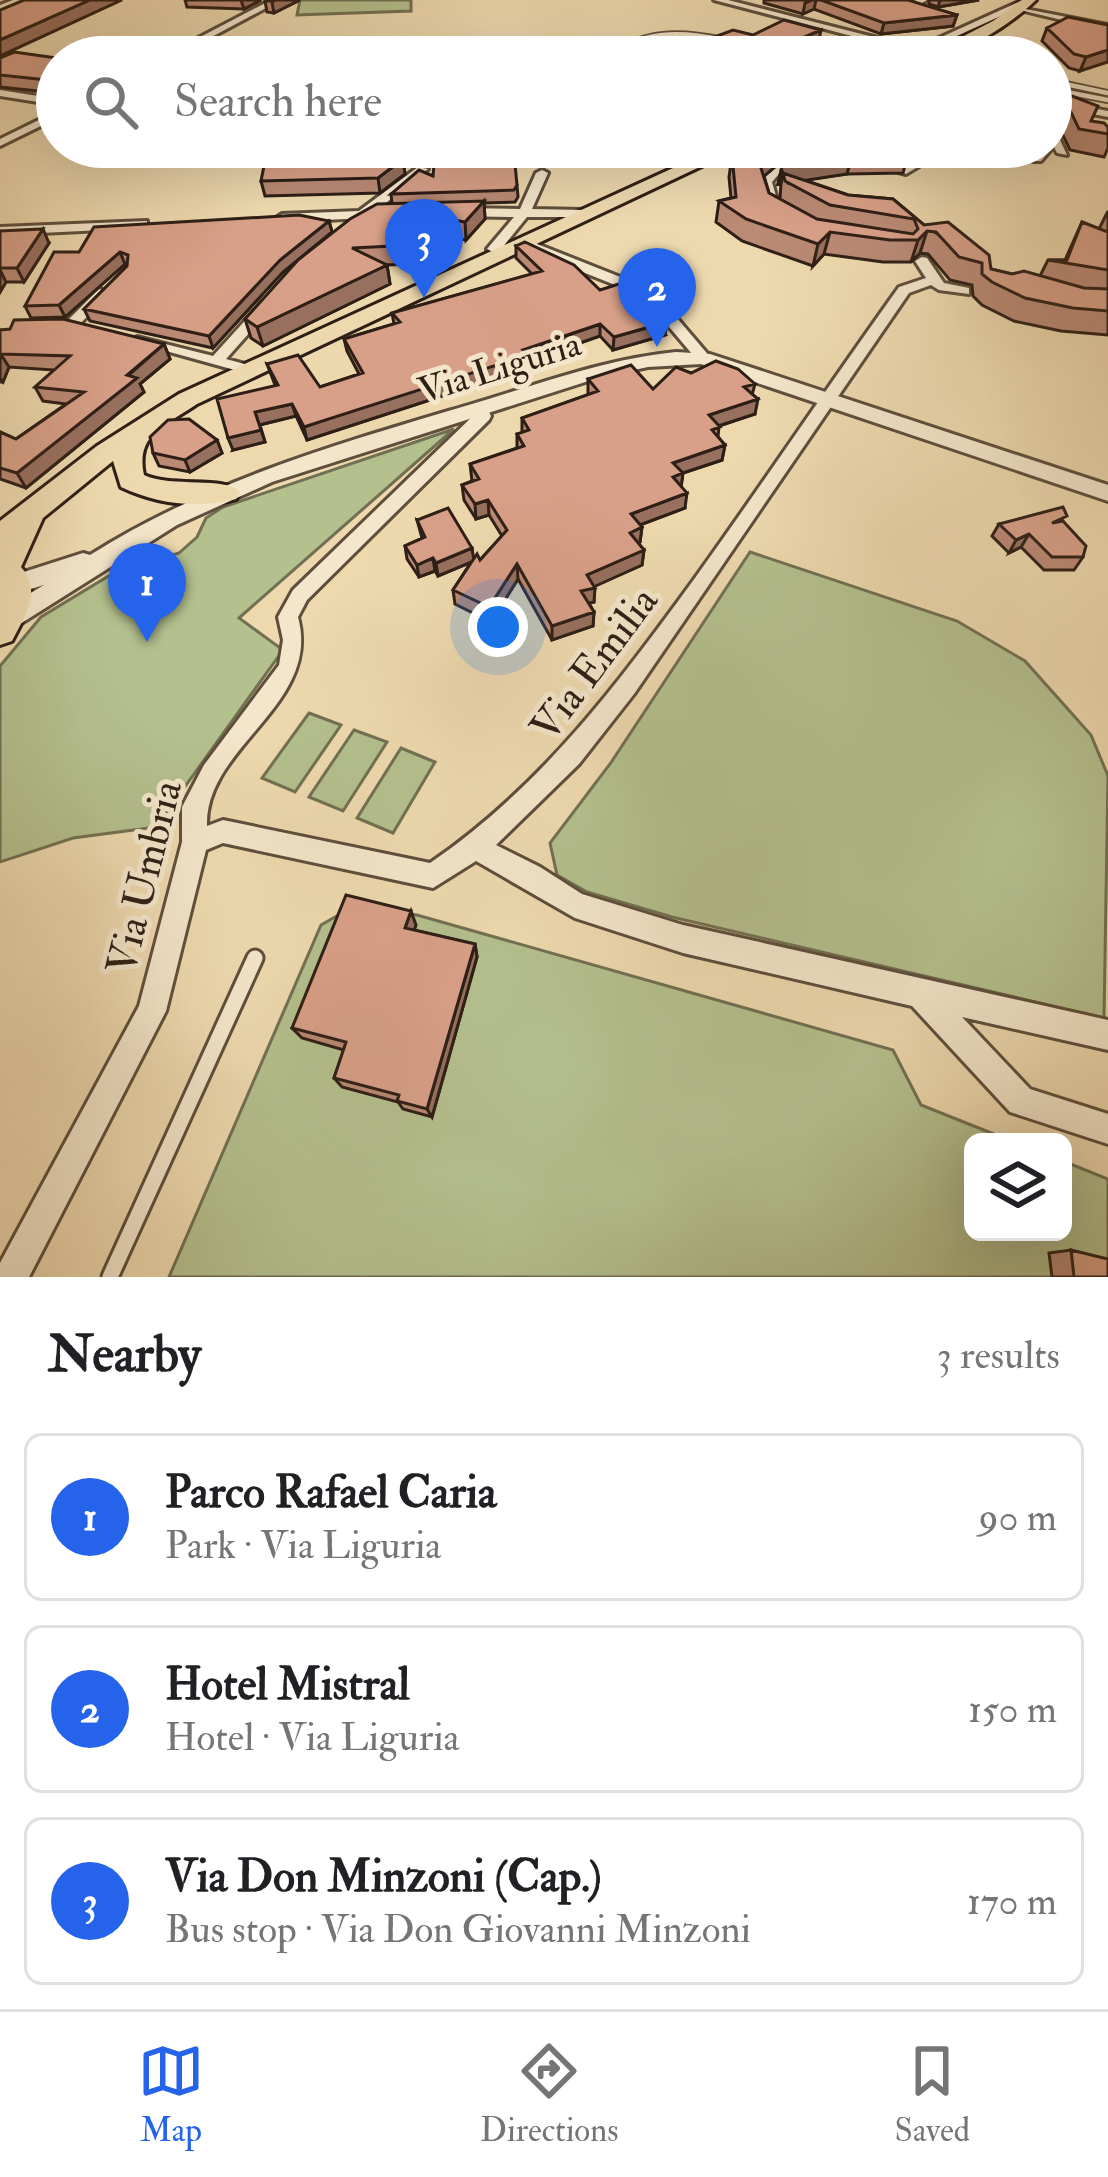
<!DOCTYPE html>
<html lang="en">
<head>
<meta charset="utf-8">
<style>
	:root { --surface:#fff; --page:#f6f6f6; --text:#202124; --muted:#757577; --line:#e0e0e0; --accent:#2563eb }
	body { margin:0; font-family:"IM FELL Double Pica",serif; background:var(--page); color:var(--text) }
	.controls { position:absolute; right:36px; bottom:36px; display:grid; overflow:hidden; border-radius:18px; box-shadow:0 12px 48px #0002 }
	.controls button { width:108px; height:108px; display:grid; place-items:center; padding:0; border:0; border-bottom:3px solid var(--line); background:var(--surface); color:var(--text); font:60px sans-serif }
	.you { position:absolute; left:498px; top:627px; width:42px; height:42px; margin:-30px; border:9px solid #fff; border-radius:50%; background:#1a73e8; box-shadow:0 0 0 18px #1a73e833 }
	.badge { display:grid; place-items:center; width:78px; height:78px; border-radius:50%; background:var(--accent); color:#fff; font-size:39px; font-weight:700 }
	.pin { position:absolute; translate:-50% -99px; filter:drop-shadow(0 3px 6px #0008) }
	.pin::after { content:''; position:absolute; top:63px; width:42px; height:36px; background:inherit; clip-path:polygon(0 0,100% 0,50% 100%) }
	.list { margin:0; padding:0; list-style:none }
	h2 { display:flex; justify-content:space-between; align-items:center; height:156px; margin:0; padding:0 48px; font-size:51px }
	h2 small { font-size:39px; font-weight:400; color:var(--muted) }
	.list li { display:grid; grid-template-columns:78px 1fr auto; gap:36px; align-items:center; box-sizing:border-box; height:168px; margin:0 24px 24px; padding:0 24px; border:3px solid var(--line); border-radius:18px }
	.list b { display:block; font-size:45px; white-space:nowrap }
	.list p { margin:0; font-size:39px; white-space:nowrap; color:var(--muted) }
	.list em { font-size:39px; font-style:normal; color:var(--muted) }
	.icon { flex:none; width:66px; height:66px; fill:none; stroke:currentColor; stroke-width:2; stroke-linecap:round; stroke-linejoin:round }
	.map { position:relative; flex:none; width:1108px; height:1277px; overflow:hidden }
	.search { position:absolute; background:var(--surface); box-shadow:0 12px 48px #0002; left:36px; right:36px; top:36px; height:132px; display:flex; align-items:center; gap:30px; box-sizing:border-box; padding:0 42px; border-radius:66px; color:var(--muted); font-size:45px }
	.sheet { height:732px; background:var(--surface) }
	nav { display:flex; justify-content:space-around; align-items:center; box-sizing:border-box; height:168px; border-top:3px solid var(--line); background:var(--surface); font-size:33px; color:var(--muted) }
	nav a { display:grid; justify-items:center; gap:6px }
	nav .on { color:var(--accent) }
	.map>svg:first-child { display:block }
	.green { fill:#b4c08e; stroke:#717052; stroke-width:3 }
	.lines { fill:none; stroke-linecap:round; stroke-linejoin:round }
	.service-far1-casing { stroke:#5e4e3c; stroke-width:8 }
	.service-casing { stroke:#5e4e3c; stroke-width:21 }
	.minor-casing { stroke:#5e4e3c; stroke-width:6 }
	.tertiary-casing { stroke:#5e4e3c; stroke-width:6 }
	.primary-casing { stroke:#2e1f16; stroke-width:6 }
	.service-far1 { stroke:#f4e6cb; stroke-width:4.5 }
	.service { stroke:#f4e6cb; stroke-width:15 }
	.minor { fill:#f4e6cb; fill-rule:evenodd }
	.tertiary { fill:#f4e6cb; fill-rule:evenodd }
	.primary { fill:#eed9af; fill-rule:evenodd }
	.wall { fill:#ba8a75; stroke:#2e1f16; stroke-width:3; fill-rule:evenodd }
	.shaded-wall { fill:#97705f; stroke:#2e1f16; stroke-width:3 }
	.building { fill:#d8a088; stroke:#2e1f16; stroke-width:3 }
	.labels { text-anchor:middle; stroke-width:10; stroke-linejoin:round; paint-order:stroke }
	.far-street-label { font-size:36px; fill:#2e1f16; stroke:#f4e6cb }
	.street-label { font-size:42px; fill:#2e1f16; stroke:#f4e6cb }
</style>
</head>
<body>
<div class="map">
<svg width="1108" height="1277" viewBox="0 0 1108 1277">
	<rect width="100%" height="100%" fill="#eed9af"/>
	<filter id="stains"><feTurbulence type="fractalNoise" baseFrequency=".00167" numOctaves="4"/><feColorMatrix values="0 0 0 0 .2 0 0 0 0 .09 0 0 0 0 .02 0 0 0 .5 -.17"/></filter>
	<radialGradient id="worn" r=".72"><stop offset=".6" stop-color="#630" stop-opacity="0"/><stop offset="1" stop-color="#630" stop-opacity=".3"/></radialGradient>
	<path class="green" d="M300,0H411V11L297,15Z
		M454,429L239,618L283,650L156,827L73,838L0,862V666L41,617L112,574L179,553L197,537L206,518L223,507Z
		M750,552L957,621L1025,661L1091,735L1108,776L1104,1018L672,917L587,892L557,875L550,843L610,764Z
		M309,713L341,725L295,792L262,778Z
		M354,730L387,742L343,811L309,797Z
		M401,748L435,762L393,833L357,818Z
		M354,906L417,915L893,1050L921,1105L1014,1142H973V1232H1063V1161L1108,1179V1277H169L321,925Z"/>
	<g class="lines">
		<g class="service-far1-casing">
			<path id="service-far1" d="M608,57C643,30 681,31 723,40
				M1051,81L1108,93
				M1051,89L1108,100"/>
		</g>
		<g class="service-casing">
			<path id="service" d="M110,1277L255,958"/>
		</g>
		<g class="minor-casing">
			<path id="minor" d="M13,0H24L0,10V5Z
				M271,0H281L174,57H162Z
				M714,0H728L917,48L1023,0H1034L1020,8L1108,25V31L1016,9L926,50L940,55L932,57Z
				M916,0H927L917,6L933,10V14L907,8V4Z
				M0,90L57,99V105L0,96Z
				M1051,100L1108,111V117L1051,106Z
				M57,111V118L0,146V139Z
				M1051,128L1056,131L1067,155L1057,153L1051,141Z
				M1051,145L1053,147L1041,161H1033L1041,147Z
				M801,157L811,159L779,174L772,182L780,210L770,213L760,182L771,170Z
				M917,160L921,161V165L906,174L873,165L879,162L904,167Z
				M418,167L428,169L376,211H387V217L282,222L276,218L282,214L359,211Z
				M542,170L548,173L532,209L584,210L590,214L588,217H527L502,248L508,252L501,256L487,249L514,217L456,216L450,212L456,208L520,209L536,173Z
				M147,221V227L143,228L0,235V227Z
				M517,240H527L653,290L711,358L698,361L643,296L517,246Z
				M922,257L927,258L944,283L969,288V294L939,290L931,285L909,293L634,694L579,764L496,845L540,867L582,894L683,925L1108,1020V1050L962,1017L1030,1089L1108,1114V1144L1010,1112L912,1006L683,953L575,918L476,861L433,888L223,843L206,850L166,1011L29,1277H0V1263L139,1006L182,842V807L204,765L279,665L283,640L278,617L293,590L474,415V406H486L491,416L489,420L307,600L298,617C322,705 204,747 207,826L223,820L430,863C541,787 617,685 695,578C764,482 830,383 899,287L926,278L915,261Z
				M99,289L111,292L76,328H66V322Z
				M262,302L274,305L226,359L252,366V372H242L130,341L137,337L213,356Z"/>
		</g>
		<g class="tertiary-casing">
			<path id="tertiary" d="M676,352L710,354L1108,485V501L701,364L648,367L601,377L272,482L177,525L20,624L11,627L0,621L2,610L44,585L14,594L1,585L5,578L83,553L90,555C209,480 338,444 472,404C540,384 605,359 676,352Z"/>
		</g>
		<g class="primary-casing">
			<path id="primary" d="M1022,0H1036C1008,26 962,57 923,57L993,21Z
				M719,147H742L197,404C167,425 135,433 144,475C171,488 226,476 240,492L236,499C197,509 157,504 121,487L113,461L43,518L21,567C43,591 24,617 12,641L0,645V521L97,446L179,394Z"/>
		</g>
		<use href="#service-far1" class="service-far1"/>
		<use href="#service" class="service"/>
		<use href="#minor" class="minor"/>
		<use href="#tertiary" class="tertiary"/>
		<use href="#primary" class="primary"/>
	</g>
	<path class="wall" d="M185,0H261L244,9L187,7Z
		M300,0L274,13L267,12L265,1Z
		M764,0H909V2L957,15L953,26L881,34L814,9L803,14L764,3Z
		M929,0H979L938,7L929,4Z
		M1108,25L1080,71L1069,68L1042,41L1047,28Z
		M0,58H57V93L0,87Z
		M1051,88L1092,121L1108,127V148L1104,157L1070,150L1060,129L1053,125L1051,131Z
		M286,147H349V150L365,155L403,159L405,174L380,193L265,196L261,181Z
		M744,147L909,151L903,173L847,174L804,180L848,195L893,199L924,225L991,269L1012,274L1040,276L1048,260H1065L1082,222L1099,229L1108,211V335L1061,331L1014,321L982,305L973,296L972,285L950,280L928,254L920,253L911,262H883L824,254L813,266L742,241L716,222L719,201L731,198L729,177L732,156L737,158ZM795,156L783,162L778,184L781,183L780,199L769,193L764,176L784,159Z
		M433,176L517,185L518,197L515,202L484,203L485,219L466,240L445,236L437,263L387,265L390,284L263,346L251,338L245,319L392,204L391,194Z
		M329,221L332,232L283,272L213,348L90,321L84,309L127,266L125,264L65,317L31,318L25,306L79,252Z
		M0,231L49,243L24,282H6L0,292Z
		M516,246L600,290L665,335L613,350L600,336L528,361V368L307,440L296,416L260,425L265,442L233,450L275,385L267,364L320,387L359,374L347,351L344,339L394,324L392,313L532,274L516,258Z
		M0,330L164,344L170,359L140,384L144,392L26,488L0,479V432L16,439L66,404L43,401L35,387L54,370L9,367L3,382H0Z
		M691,373L755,384L752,395L755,414L719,426L718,437L725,445L722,460L683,473L681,486L685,508L640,525L642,527L640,542L638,543L644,550L642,565L594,586V602L589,603L594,612L593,626L552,640L518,579L491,622L455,604L453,590L471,562L438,576L435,571L419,577L407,559L405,546L422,538L417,520L472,548L473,559L480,560L502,536L489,515L476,519L464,500L462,485L472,481L470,464L517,448V434L522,433V418L588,395V379L653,389Z
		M217,440L222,453L190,472L159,466L153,453Z
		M1063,521L1083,557L1074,570H1044L1021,547L1009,553L992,536L999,524Z
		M416,925L414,930L475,944L477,957L432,1117L403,1109L398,1102L342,1087L334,1078L344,1050L302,1038L292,1028Z
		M1071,1250L1108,1277H1052L1049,1253Z"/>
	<path class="shaded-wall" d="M90,0H122L0,56V40Z
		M241,0H261L244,9Z
		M276,0H300L274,13L272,2Z
		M812,0H816L814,9L803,14L805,3Z
		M940,0H979L938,7Z
		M957,15L953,26L881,34L884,23Z
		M821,30L816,55L792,57L795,41Z
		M1108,50V62L1080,71L1086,57Z
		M778,147H833L784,159L756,183L759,162Z
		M853,152L847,174L788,183L783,173L781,183L778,184L783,162Z
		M403,159L405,174L380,193L378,178Z
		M484,201L485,219L466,240L465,222Z
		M443,218L445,236L437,263L435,244Z
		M329,221L332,232L283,272L213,348L209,336L280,260Z
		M43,229L49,243L24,282L17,268Z
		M927,231L920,253L911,262L918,240Z
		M830,232L824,254L813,266L818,244Z
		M120,252L125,264L65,317L59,305Z
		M387,265L390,284L263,346L257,327Z
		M0,270L6,282L0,292Z
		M667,322L665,335L613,350L614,337Z
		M600,324V336L528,361V368L307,440L304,427Z
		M164,344L170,359L140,384L144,392L26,488L17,473Z
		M0,353L9,367L3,382L0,378Z
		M758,399L755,414L706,430L709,415Z
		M292,404L296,416L259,425L255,412Z
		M261,430L265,442L233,450L228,438Z
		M217,440L222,453L190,472L185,460Z
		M725,445L722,460L683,473L681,488L670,492L673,463Z
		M687,493L685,508L629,529L631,514Z
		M488,500L489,515L476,519L475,504Z
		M642,527L640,542L628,548L630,533Z
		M1029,534L1021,547L1009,553L1016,540Z
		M472,548L474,561L438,576L436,563Z
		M644,550L642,565L589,589L595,588L594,602L581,605V591L587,575Z
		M433,558L435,571L419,577L417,565Z
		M517,564L518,579L491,622L489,607Z
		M594,612L593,626L552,640V626Z
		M411,911L416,925L410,941L405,928Z
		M475,944L477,957L432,1117L427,1109Z"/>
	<path class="building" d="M24,0H90L0,40V10Z
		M821,0H908L957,15L884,23Z
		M1068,17L1108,25V50L1086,57L1074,54L1047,28Z
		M784,20L821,30L795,41L817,47L802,52L820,57H661L733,30L753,35Z
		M14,52L57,58V81L0,75V58Z
		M1051,88L1098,106L1091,121L1104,123L1108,127V134L1079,129L1069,108L1059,103L1055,120H1051Z
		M286,147H347L346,150H364L363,155L391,154L403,159L378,178L261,181L265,161Z
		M744,147H778L759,162L769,193L817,219L913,234L918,229L914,219L830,205L785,181L783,173L848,195L893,199L924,225L948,222L989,255L991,269L1012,274L1024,271L1084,288L1108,289V311L1073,308L1025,298L992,282L982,274V263L959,257L936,232L927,231L918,240H890L830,232L818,244L746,219L719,201L736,197L732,156L737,158Z
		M816,147H889L909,151L853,152L783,162Z
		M435,152L514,154L517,185L514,190L391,194L419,170L433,176Z
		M484,201L465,222L443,218L435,244L352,248L387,265L257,327L245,319L298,260L350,219L377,204Z
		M299,215L329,221L280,260L209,336L84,309L127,266L128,255L120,252L59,305L25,306L54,252H79L94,227Z
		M1082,222L1108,232V270L1048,260H1067Z
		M43,229L17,268H0V231Z
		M525,242L574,265L600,290L622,283L667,322L614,337L600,324L523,350L528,355L304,427L292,404L255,412L261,430L228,438L217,399L278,385L267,364L298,355L320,387L363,373L344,339L400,322L392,313L542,271L516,246Z
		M63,319L164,344L127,375L137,378L17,473L0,468V432L16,439L84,392L35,387L70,356L0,354V330L10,329L14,320Z
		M716,361L738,369L755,384L744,387L758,399L709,415L720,427L712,430L725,445L673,463L683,473L673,477L687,493L631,514L642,527L630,533L644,550L587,575L595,588L581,591L594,612L552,626L517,564L489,607L453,590L477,554L480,560L507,530L488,500L475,504L462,485L479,479L470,464L524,446L517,434L529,430L522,418L598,391L588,379L631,365L653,389L676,367L691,373Z
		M189,419L217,440L185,460L153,453L150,437L168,420Z
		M1063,507L1067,516L1052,523L1063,521L1086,546L1083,557H1052L1029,534L1016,540L999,524Z
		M448,508L472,548L436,563L433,558L417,565L405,546L425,537L417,520Z
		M346,895L411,911L405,928L475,944L427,1109L397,1101L399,1095L334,1078L346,1042L292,1028Z
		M1071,1250L1108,1259V1277H1074Z"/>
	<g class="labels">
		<g class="far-street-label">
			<text transform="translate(499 366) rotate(-17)" y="13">Via Liguria</text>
		</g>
		<g class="street-label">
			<text transform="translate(593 663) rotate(-53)" y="15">Via Emilia</text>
			<text transform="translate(143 877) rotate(-76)" y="15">Via Umbria</text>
		</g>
	</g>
	<rect width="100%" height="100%" filter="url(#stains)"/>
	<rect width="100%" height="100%" fill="url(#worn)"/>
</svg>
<div class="controls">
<button><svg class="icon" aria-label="layers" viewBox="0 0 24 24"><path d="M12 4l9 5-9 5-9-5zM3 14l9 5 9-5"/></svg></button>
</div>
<div class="you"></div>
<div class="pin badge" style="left:147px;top:642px">1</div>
<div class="pin badge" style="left:657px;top:347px">2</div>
<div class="pin badge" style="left:424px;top:298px">3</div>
<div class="search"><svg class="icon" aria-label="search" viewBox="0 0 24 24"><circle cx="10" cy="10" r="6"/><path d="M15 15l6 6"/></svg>Search here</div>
</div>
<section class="sheet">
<h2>Nearby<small>3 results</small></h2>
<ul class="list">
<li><span class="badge">1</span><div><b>Parco Rafael Caria</b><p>Park · Via Liguria</p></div><em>90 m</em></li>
<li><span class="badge">2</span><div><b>Hotel Mistral</b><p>Hotel · Via Liguria</p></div><em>150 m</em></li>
<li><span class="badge">3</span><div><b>Via Don Minzoni (Cap.)</b><p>Bus stop · Via Don Giovanni Minzoni</p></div><em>170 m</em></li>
</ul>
</section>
<nav>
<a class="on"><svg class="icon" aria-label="map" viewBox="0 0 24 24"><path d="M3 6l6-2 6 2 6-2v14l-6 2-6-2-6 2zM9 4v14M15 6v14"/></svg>Map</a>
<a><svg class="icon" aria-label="directions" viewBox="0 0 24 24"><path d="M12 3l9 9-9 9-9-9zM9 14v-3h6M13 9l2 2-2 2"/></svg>Directions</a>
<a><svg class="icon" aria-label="saved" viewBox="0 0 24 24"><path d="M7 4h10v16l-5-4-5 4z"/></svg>Saved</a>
</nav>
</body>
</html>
